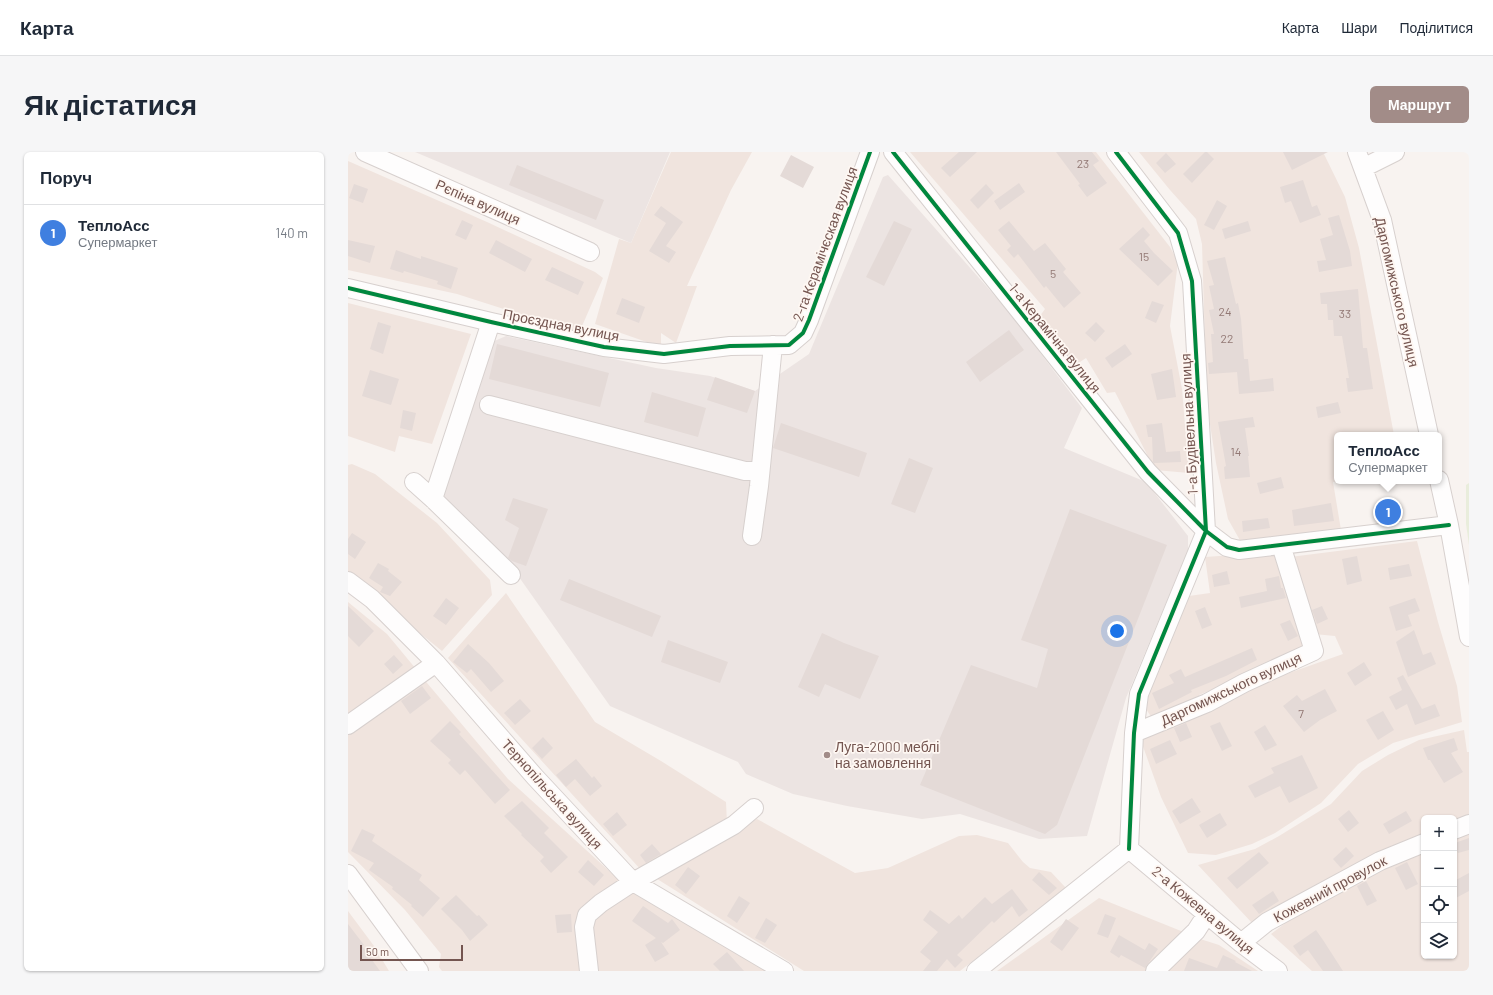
<!DOCTYPE html>
<html lang="uk">
<head>
<meta charset="utf-8">
<style>
	:root { --surface:#fff; --page:#f6f6f7; --text:#1f2937; --muted:#747a83; --line:#e0e1e3; --accent:#a28c88 }
	body { margin:0; font-family:Barlow,sans-serif; background:var(--page); color:var(--text) }
	.controls { position:absolute; right:12px; bottom:12px; display:grid; overflow:hidden; border-radius:6px; box-shadow:0 1px 3px #0004 }
	.controls button { width:36px; height:36px; display:grid; place-items:center; padding:0; border:0; border-bottom:1px solid var(--line); background:var(--surface); color:var(--text); font:20px sans-serif }
	.scale { position:absolute; left:12px; bottom:10px; width:103px; box-sizing:border-box; padding-left:4px; border:2px solid #745550; border-top:0; font-size:11px; line-height:14px; white-space:nowrap; color:#745550; -webkit-text-stroke:3px #fef7f2; paint-order:stroke }
	.you { position:absolute; left:769px; top:479px; width:14px; height:14px; margin:-10px; border:3px solid #fff; border-radius:50%; background:#1a73e8; box-shadow:0 0 0 6px #1a73e833 }
	.badge { display:grid; place-items:center; width:26px; height:26px; border-radius:50%; background:var(--accent); color:#fff; font-size:13px; font-weight:700 }
	.pin { position:absolute; translate:-50% -50%; border:2px solid #fff; box-shadow:0 1px 4px #0006 }
	.popup { position:absolute; left:986px; top:280px; width:108px; height:52px; box-sizing:border-box; display:grid; place-content:center; border-radius:6px; background:var(--surface); filter:drop-shadow(0 1px 3px #0005); font-size:13px; white-space:nowrap; color:var(--muted) }
	.popup b { font-size:15px; color:var(--text) }
	.popup::after { content:''; position:absolute; left:50%; top:100%; margin-left:-8px; border:8px solid transparent; border-top-color:var(--surface) }
	.list { margin:0; padding:0; list-style:none }
	h2 { display:flex; justify-content:space-between; align-items:center; height:52px; margin:0; padding:0 16px; font-size:17px }
	h2 small { font-size:13px; font-weight:400; color:var(--muted) }
	.list li { display:grid; grid-template-columns:26px 1fr auto; gap:12px; align-items:center; box-sizing:border-box; height:56px; padding:0 16px; border-top:1px solid var(--line) }
	.list b { display:block; font-size:15px; white-space:nowrap }
	.list p { margin:0; font-size:13px; white-space:nowrap; color:var(--muted) }
	.list em { font-size:13px; font-style:normal; color:var(--muted) }
	.icon { flex:none; width:22px; height:22px; fill:none; stroke:currentColor; stroke-width:2; stroke-linecap:round; stroke-linejoin:round }
	.map { position:relative; flex:none; width:1121px; height:819px; overflow:hidden; border-radius:6px }
	header { display:flex; align-items:center; gap:24px; box-sizing:border-box; height:56px; padding:0 20px; background:var(--surface); border-bottom:1px solid var(--line) }
	header strong { font-size:19px }
	nav { display:flex; gap:22px; margin-inline-start:auto; font-size:14px }
	.intro { display:flex; align-items:center; justify-content:space-between; box-sizing:border-box; height:96px; padding:0 24px }
	h1 { margin:0; font-size:28px }
	.button { padding:10px 18px; border-radius:6px; background:var(--accent); color:#fff; font-size:14px; font-weight:700 }
	main { display:flex; gap:24px; padding:0 24px }
	aside { flex:1; background:var(--surface); border-radius:6px; box-shadow:0 1px 3px #0004 }
	.map>svg:first-child { display:block }
	.residential { fill:#f0e4de }
	.industrial { fill:#ece4e2 }
	.green { fill:#e9eddc }
	.building { fill:#e4dad7 }
	.lines { fill:none; stroke-linecap:round; stroke-linejoin:round }
	.minor-casing { stroke:#d7d0ce; stroke-width:20 }
	.minor { stroke:#fefdfd; stroke-width:18 }
	.cycleway-casing { stroke:#fef7f2; stroke-width:6 }
	.cycleway { stroke:#00873e; stroke-width:4 }
	.poi-dot { fill:#a28c88; stroke:#fef7f2; stroke-width:1.5 }
	.labels { text-anchor:middle; stroke-width:3.5; stroke-linejoin:round; paint-order:stroke }
	.number-label { font-size:12px; fill:#927874 }
	.street-label { font-size:14px; fill:#745550; stroke:#fef7f2 }
	.poi-label { font-size:14px; fill:#745550; stroke:#fef7f2; text-anchor:start }
</style>
</head>
<body>
<header>
<strong>Карта</strong>
<nav><a>Карта</a><a>Шари</a><a>Поділитися</a></nav>
</header>
<div class="intro"><h1>Як дістатися</h1><a class="button">Маршрут</a></div>
<main>
<aside>
<h2>Поруч<small></small></h2>
<ul class="list">
<li><span class="badge" style="background:#3f7fe0">1</span><div><b>ТеплоАсс</b><p>Супермаркет</p></div><em>140 m</em></li>
</ul>
</aside>
<div class="map">
<svg width="1121" height="819" viewBox="0 0 1121 819">
	<rect width="100%" height="100%" fill="#f8f3f0"/>
	<path class="residential" d="M323,0H404L383,38L339,134H349L328,191L313,181V195L247,172L271,87L283,91Z
		M562,0H748L822,95L830,110L822,174L834,237L841,321L807,318L767,240L759,241L738,206L726,214L689,168L697,157Z
		M791,0H975L997,45L1011,96L1046,283H989V329L985,330L993,378L894,392L880,367L868,311L860,259L858,225L854,92L848,67L822,38Z
		M0,9L139,70L247,120L255,126L231,181L109,142L0,118Z
		M0,151L123,182L84,292L51,284L47,300L0,284Z
		M4,312L27,322L89,371L142,428L144,443L94,499L0,423V313Z
		M1069,389L1090,470L1109,534L1114,570L1045,591L1010,612L973,651L927,681L904,692L868,703L840,701L813,645L792,586L941,521L995,502L987,484L966,482L942,405Z
		M928,400L957,487L954,496L898,523L851,543L852,548L804,566L796,554L802,530L841,444L862,441L857,405Z
		M158,441L247,570L313,609L378,650L379,672L294,719L100,506Z
		M0,450L39,482L68,517L0,563Z
		M74,525L160,627L270,727L284,738L420,819H94L91,815L93,802L57,758L0,700V580Z
		M1116,578L1119,600H1121V664L1106,671V666H1076V684L991,722L904,771L850,713L907,697L931,684L983,652L1014,619L1040,603L1071,588Z
		M409,667L507,721L540,716L611,684L629,683L660,691L675,710L682,716L703,720L718,736L612,819H456L306,725L332,708Z
		M1121,679V819H964L923,782L948,763L1024,721L1076,698V804H1106V686Z
		M751,746L838,781L799,819H649Z
		M0,759L26,794L41,819H0Z
		M846,785L871,793L910,819H812Z"/>
	<path class="industrial" d="M67,0H322L283,91Z
		M540,23L662,161L734,256L716,296L798,330L840,384V398L778,546L739,684L691,687L612,662L574,667L499,654L445,642L398,622L390,610L262,554L159,408L95,343L142,191L158,184L308,216L362,224L407,239L461,202L535,25Z"/>
	<path class="green" d="M1121,331V393L1118,372V333Z"/>
	<path class="building" d="M611,0H629L602,25L593,16Z
		M708,0H744L751,9L745,13L759,31L739,45L730,33L732,32Z
		M857,0H859L866,7L844,31L835,22Z
		M935,0H980L944,18Z
		M818,1L828,12L817,21L808,11Z
		M443,3L466,15L455,36L432,24Z
		M169,13L256,48L248,68L161,33Z
		M955,28L964,55L969,53L973,63L952,71L943,49L937,51L932,35Z
		M671,31L677,40L652,58L646,49Z
		M6,32L20,37L15,51L1,46Z
		M638,32L646,41L630,57L622,48Z
		M869,48L879,54L866,78L856,73Z
		M313,54L335,70L318,94L328,100L321,111L301,99L318,71L306,63Z
		M991,63L1002,99L1004,114L971,120L969,109L978,108L972,87L985,83L980,66Z
		M114,68L125,73L118,88L107,83Z
		M546,69L564,77L536,134L518,125Z
		M661,69L686,99L697,91L718,117L715,120L733,141L716,156L698,134L696,136L670,102L666,106L659,98L663,94L650,78Z
		M900,69L903,79L877,87L874,77Z
		M795,75L802,83L796,89L806,101L825,119L810,134L771,97Z
		M0,88L27,94L22,111L0,104Z
		M148,88L184,107L177,120L141,101Z
		M48,98L73,107V104L110,116L103,137L89,132L90,129L56,119L55,121L42,117Z
		M877,105L888,152L890,151L893,167L896,207H900L902,229L925,226L926,239L891,242L889,220L861,222L860,211L865,210L863,182H866L861,158L866,157L861,134L866,133L859,109Z
		M204,115L236,130L230,143L197,128Z
		M1010,137L1015,196H1019L1025,237L1000,240L998,226H1001L994,184H986L985,168H980L979,152H973L972,141Z
		M274,146L297,155L291,171L268,162Z
		M804,149L816,153L808,171L797,166Z
		M30,170L43,174L35,202L22,197Z
		M748,170L757,179L747,190L737,181Z
		M661,178L676,198L632,230L618,210Z
		M149,192L261,221L252,255L141,227Z
		M777,192L784,202L764,216L757,206Z
		M824,217L828,245L809,248L803,222Z
		M22,218L51,227L43,253L14,244Z
		M367,225L407,239L399,261L359,248Z
		M304,240L358,256L350,285L296,270Z
		M990,250L993,261L970,266L968,255Z
		M55,258L68,261L64,279L52,276Z
		M905,265L907,275L897,276L901,304H900L902,325L877,327L876,315L878,314L870,270Z
		M433,271L519,301L511,325L425,296Z
		M814,271L818,300L832,299L833,310L806,311L805,310L804,285H800L798,273Z
		M561,306L585,316L567,361L543,352Z
		M933,325L936,336L912,342L909,331Z
		M165,346L200,357L178,414L164,409L160,406L171,376L157,368Z
		M983,351L986,369L946,374L944,358Z
		M722,357L819,393L709,673L697,682L572,633L623,513L689,536L700,497L673,488Z
		M920,366L922,376L895,380L894,369Z
		M4,381L18,390L7,407L0,402V387Z
		M1009,404L1014,429L999,433L994,407Z
		M30,411L41,417L40,419L54,430L42,444L32,440L35,435L21,426Z
		M1061,412L1064,424L1042,428L1040,416Z
		M879,419L882,432L866,435L864,423Z
		M931,424L933,436H935L938,446L893,456L891,445L919,439L917,427Z
		M221,427L313,464L304,485L212,448Z
		M98,446L111,456L98,473L85,464Z
		M1067,446L1072,459L1060,463L1064,474L1048,479L1041,455Z
		M0,454L26,479L11,495L0,484Z
		M974,454L980,467L969,472L964,458Z
		M857,455L864,473L854,477L847,459Z
		M942,468L950,484L940,489L932,472Z
		M1066,478L1075,503L1083,500L1088,512L1060,525L1048,490Z
		M474,481L496,491L531,504L512,547L477,532L471,545L450,535Z
		M320,488L380,510L372,531L313,510Z
		M120,492L141,511L156,529L143,540L123,517L119,521L105,510Z
		M904,496L909,508L878,524L843,538L844,540L811,557L804,541L826,531L821,523L833,517L837,525Z
		M46,503L55,513L45,522L36,512Z
		M1016,510L1024,523L1007,534L999,521Z
		M1055,523L1074,557L1087,552L1092,564L1067,573L1059,552L1048,558L1041,545L1054,538L1049,526Z
		M74,534L83,546L62,562L53,549Z
		M977,537L989,559L972,568L956,580L935,554L949,543L954,549Z
		M172,547L183,559L167,573L156,561Z
		M1035,559L1046,578L1030,588L1018,568Z
		M102,569L113,580L111,582L162,638L147,652L117,618L112,623L100,611L103,608L82,589Z
		M872,570L884,594L874,599L862,574Z
		M838,571L844,585L832,590L826,576Z
		M917,573L929,593L917,599L906,580Z
		M195,585L205,596L194,607L184,596Z
		M1106,586L1110,598L1103,601L1115,620L1096,631L1082,608H1080L1075,596Z
		M822,588L829,602L808,612L802,597Z
		M954,603L970,636L941,651L932,634L907,646L900,634L926,621L923,616Z
		M228,607L244,626L246,624L254,634L242,644L227,627L218,635L208,623Z
		M844,646L853,660L832,672L824,659Z
		M174,649L201,676L196,681L220,705L203,721L192,709L196,705L173,683L174,682L156,664Z
		M1001,658L1011,671L1000,680L990,667Z
		M1058,659L1064,669L1041,682L1035,672Z
		M269,660L279,673L265,684L255,672Z
		M872,661L879,673L859,686L851,673Z
		M14,677L27,683L24,689L74,723L71,728L92,746L75,765L63,754L64,753L44,737L45,735L21,718L26,711L3,699Z
		M1121,686V698L1110,701L1107,691Z
		M304,692L313,702L298,711L292,703Z
		M998,695L1006,704L993,716L985,707Z
		M911,700L921,711L889,737L879,726Z
		M240,708L256,723L246,734L230,720Z
		M1059,710L1070,732L1058,738L1047,716Z
		M340,715L352,724L338,742L327,733Z
		M691,720L709,736L701,743L684,728Z
		M1121,721V739L1106,747V729Z
		M1018,729L1029,749L1019,754L1009,734Z
		M664,737L680,758L671,765L664,754L646,771L644,769L609,803L615,808L607,816L599,807L589,819H575L583,809L572,800L590,780L575,768L582,758L601,772L611,763L614,767L637,745L644,752Z
		M925,739L931,749L911,762L904,753Z
		M108,743L129,764L131,763L140,773L122,789L114,778L93,757Z
		M391,744L402,751L389,771L379,764Z
		M295,754L320,771L324,767L332,778L315,791L313,790L321,802L307,810L297,793L308,786L284,769Z
		M223,762L224,780L209,781L207,763Z
		M757,762L768,766L760,786L749,782Z
		M418,766L429,773L417,791L407,786Z
		M718,767L731,776L714,799L702,790Z
		M0,772L16,793L14,794L32,819H0Z
		M968,778L975,788L995,819H975L960,798L952,804L945,794Z
		M771,783L797,798L801,791L810,797L797,816L773,803L771,806L762,800Z
		M379,800L396,819H372L365,812Z
		M875,803L888,809L887,810L904,819H836L841,806L869,816Z"/>
	<g class="lines">
		<g class="minor-casing">
			<path id="minor" d="M17,0L242,100
				M545,0L800,320L858,379L879,395L891,398L1101,373
				M768,0L830,81L844,129L858,379L791,542L786,581L781,697
				M1009,0L1034,68L1081,283
				M1015,16L1047,0
				M0,136L143,170L256,195L316,202L382,194L441,193L455,181L461,168L522,0
				M141,253L397,319H412
				M1091,328L1101,373L1121,485
				M66,330L85,347L163,423
				M85,347L143,170
				M404,384L411,334L425,193
				M0,429L24,447L88,511L187,625L285,730L436,819
				M0,573L88,511
				M786,581L859,551L896,531L966,499L933,393
				M1106,678L1121,672
				M781,697L893,791L930,819
				M0,722L71,819
				M893,791L919,770L1032,709L1076,691
				M241,819L236,775L239,763L253,751L285,730L386,673L406,656
				M628,819L781,697
				M807,819L848,779L859,762"/>
		</g>
		<use href="#minor" class="minor"/>
		<g class="cycleway-casing">
			<path id="cycleway" d="M545,0L800,320L858,379L879,395L891,398L1101,373
				M768,0L830,81L844,129L858,379L791,542L786,581L781,697
				M0,136L143,170L256,195L316,202L382,194L441,193L455,181L461,168L522,0"/>
		</g>
		<use href="#cycleway" class="cycleway"/>
	</g>
	<circle class="poi-dot" cx="479" cy="603" r="4"/>
	<g class="labels">
		<g class="number-label">
			<text x="735" y="16">23</text>
			<text x="796" y="109">15</text>
			<text x="705" y="126">5</text>
			<text x="877" y="164">24</text>
			<text x="997" y="166">33</text>
			<text x="879" y="191">22</text>
			<text x="888" y="304">14</text>
			<text x="953" y="566">7</text>
		</g>
		<g class="street-label">
			<text transform="translate(130 50) rotate(24)" y="5">Рєпіна вулиця</text>
			<text transform="translate(477 92) rotate(-70)" y="5">2-га Кєрамічєская вулиця</text>
			<text transform="translate(1049 140) rotate(77)" y="5">Даргомижського вулиця</text>
			<text transform="translate(213 173) rotate(11)" y="5">Проєздная вулиця</text>
			<text transform="translate(707 186) rotate(51)" y="5">1-а Керамічна вулиця</text>
			<text transform="translate(841 272) rotate(-93)" y="5">1-а Будівельна вулиця</text>
			<text transform="translate(883 537) rotate(-25)" y="5">Даргомижського вулиця</text>
			<text transform="translate(204 642) rotate(48)" y="5">Тернопільська вулиця</text>
			<text transform="translate(982 737) rotate(-28)" y="5">Кожевний провулок</text>
			<text transform="translate(855 758) rotate(40)" y="5">2-а Кожевна вулиця</text>
		</g>
		<g class="poi-label">
			<text x="487" y="600">Луга-2000 меблі<tspan x="487" dy="16">на замовлення</tspan></text>
		</g>
	</g>
</svg>
<div class="controls">
<button>+</button>
<button>−</button>
<button><svg class="icon" aria-label="locate" viewBox="0 0 24 24"><circle cx="12" cy="12" r="6"/><path d="M12 2v4M12 18v4M2 12h4M18 12h4"/></svg></button>
<button><svg class="icon" aria-label="layers" viewBox="0 0 24 24"><path d="M12 4l9 5-9 5-9-5zM3 14l9 5 9-5"/></svg></button>
</div>
<div class="scale">50 m</div>
<div class="you"></div>
<div class="pin badge" style="left:1040px;top:360px;background:#3f7fe0">1</div>
<div class="popup"><b>ТеплоАсс</b>Супермаркет</div>
</div>
</main>
</body>
</html>
